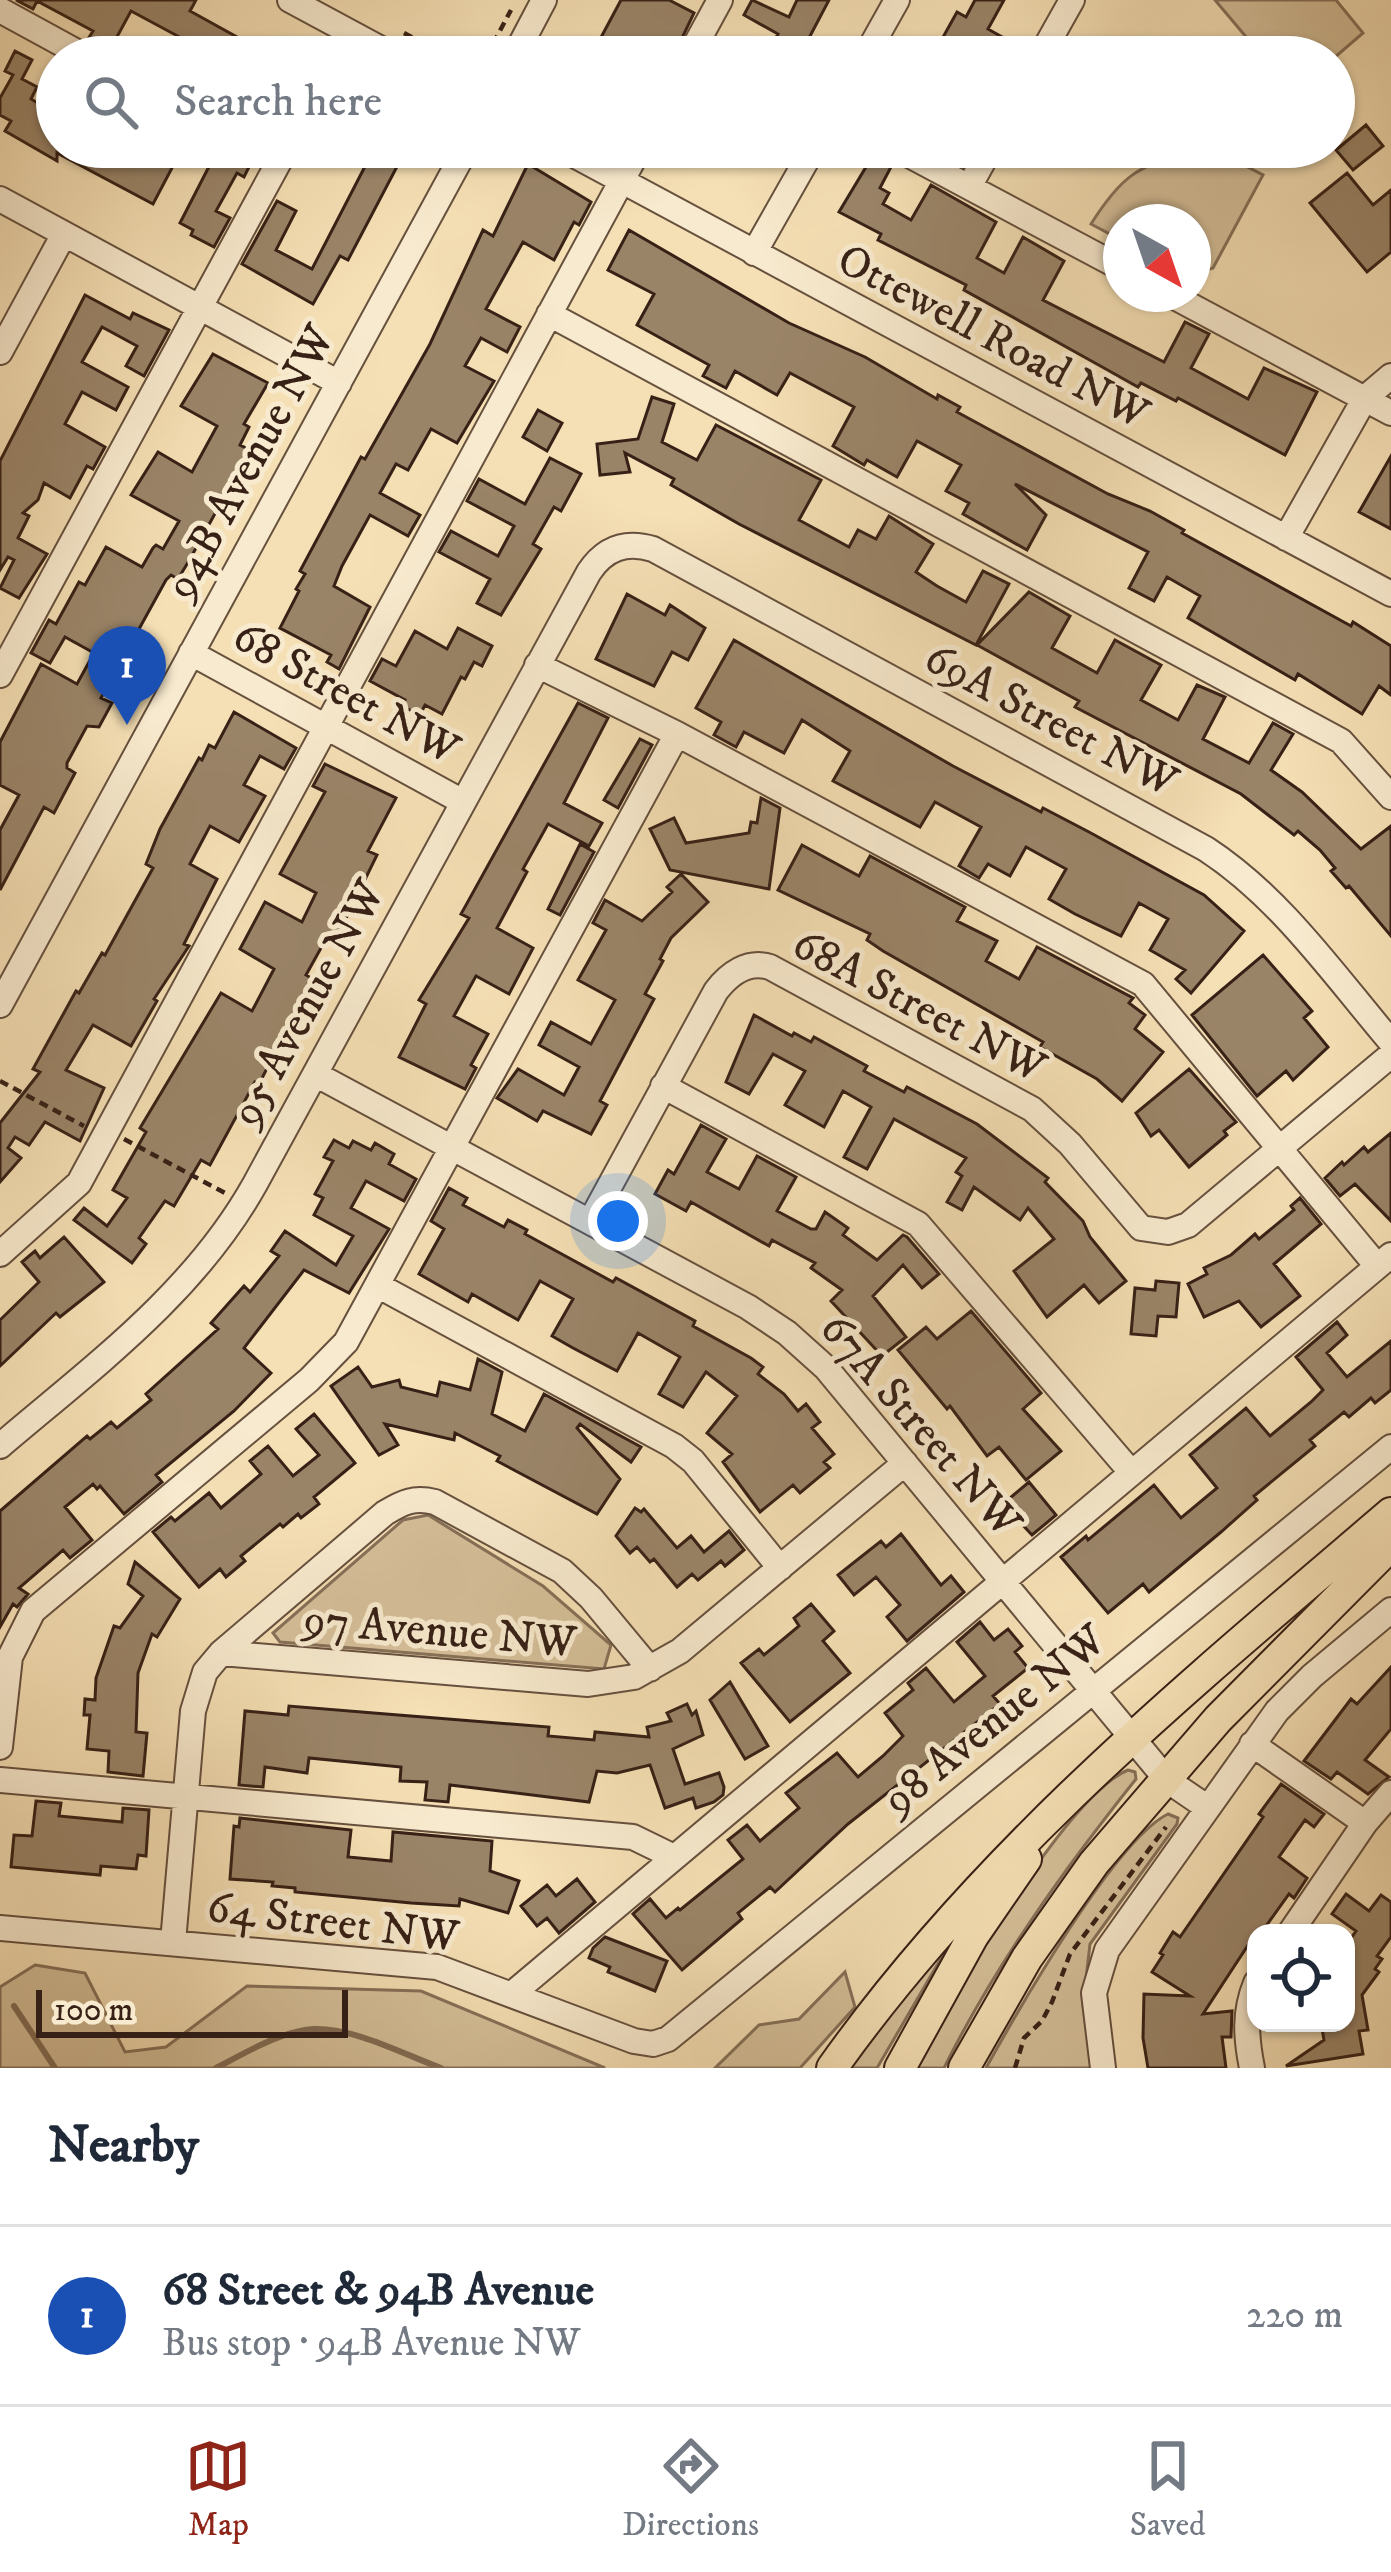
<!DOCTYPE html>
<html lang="en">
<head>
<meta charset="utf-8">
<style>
	:root { --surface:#fff; --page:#f2f2f3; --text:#1f2937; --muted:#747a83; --line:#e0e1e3; --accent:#8f2418 }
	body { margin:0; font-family:"IM FELL DW Pica",serif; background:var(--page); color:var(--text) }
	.controls { position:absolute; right:36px; bottom:36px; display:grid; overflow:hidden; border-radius:24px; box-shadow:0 3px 9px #0004 }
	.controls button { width:108px; height:108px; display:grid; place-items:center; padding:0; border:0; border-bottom:3px solid var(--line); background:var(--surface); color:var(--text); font:60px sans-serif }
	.compass { position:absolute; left:1103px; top:204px; width:108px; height:108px; border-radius:50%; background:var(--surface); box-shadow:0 3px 9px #0004; rotate:140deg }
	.scale { position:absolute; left:36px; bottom:30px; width:312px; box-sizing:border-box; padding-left:12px; border:6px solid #372116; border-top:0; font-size:33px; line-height:42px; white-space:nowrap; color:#372116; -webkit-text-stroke:9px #f8eace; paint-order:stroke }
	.you { position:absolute; left:618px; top:1221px; width:42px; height:42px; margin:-30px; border:9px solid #fff; border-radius:50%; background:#1a73e8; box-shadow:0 0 0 18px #1a73e833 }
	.badge { display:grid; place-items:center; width:78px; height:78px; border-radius:50%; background:var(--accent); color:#fff; font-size:39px; font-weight:700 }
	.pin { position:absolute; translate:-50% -99px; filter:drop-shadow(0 3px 6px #0008) }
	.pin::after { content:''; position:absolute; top:63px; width:42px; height:36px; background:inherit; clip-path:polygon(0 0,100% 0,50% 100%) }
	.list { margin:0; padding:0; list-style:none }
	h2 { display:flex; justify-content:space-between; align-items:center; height:156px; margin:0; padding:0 48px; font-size:51px }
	h2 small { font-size:39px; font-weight:400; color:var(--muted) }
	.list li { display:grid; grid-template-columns:78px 1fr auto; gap:36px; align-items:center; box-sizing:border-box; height:180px; padding:0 48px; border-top:3px solid var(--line) }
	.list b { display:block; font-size:45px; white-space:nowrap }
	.list p { margin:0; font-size:39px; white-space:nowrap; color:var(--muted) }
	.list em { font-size:39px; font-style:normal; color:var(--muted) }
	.icon { flex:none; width:66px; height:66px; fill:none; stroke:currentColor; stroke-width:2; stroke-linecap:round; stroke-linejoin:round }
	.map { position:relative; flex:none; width:1391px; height:2068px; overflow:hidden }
	.search { position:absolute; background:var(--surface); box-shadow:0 3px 9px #0004; left:36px; right:36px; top:36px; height:132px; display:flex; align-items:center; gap:30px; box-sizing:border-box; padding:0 42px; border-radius:66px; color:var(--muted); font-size:45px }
	.sheet { height:336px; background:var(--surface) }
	nav { display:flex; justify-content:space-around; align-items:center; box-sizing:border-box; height:168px; border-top:3px solid var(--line); background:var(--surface); font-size:33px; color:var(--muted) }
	nav a { display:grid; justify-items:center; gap:6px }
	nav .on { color:var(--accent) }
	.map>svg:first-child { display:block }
	.green { fill:#d5bf99; stroke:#867058; stroke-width:3 }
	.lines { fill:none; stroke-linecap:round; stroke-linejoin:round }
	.stream { stroke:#826c54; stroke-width:6 }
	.building { fill:#9a8468; stroke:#372116; stroke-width:3 }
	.minor-casing { stroke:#66503e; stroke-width:28 }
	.major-casing { stroke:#372116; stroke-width:34 }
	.path { stroke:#372116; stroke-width:4.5; stroke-dasharray:9 6; stroke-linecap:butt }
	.minor { stroke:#f8eace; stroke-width:24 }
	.major { stroke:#f5dfb4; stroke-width:30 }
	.labels { text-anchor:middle; stroke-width:10; stroke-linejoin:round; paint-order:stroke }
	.street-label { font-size:45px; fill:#372116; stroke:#f8eace }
</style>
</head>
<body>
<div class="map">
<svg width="1391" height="2068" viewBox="0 0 1391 2068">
	<rect width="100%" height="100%" fill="#f5dfb4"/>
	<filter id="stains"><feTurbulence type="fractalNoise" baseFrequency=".00167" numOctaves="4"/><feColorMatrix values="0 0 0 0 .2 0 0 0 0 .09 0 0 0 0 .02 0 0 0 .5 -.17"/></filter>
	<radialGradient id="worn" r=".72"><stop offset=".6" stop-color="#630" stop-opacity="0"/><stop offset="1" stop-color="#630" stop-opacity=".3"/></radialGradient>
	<path class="green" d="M1215,0H1336L1363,33L1334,58L1263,57Z
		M1190,152L1232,159L1263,175L1213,268L1193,274V222H1121V240L1091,224C1120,178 1137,165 1190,152Z
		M428,1515L543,1586L611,1645L604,1669L280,1642L273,1633L403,1520Z
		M1128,1770L1135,1772L1136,1779C1065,1868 995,1965 944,2068H913C946,2003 1066,1796 1128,1770Z
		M1168,1814L1178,1818L1177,1824L1090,1944L1083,2005L1092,2068H986C1017,2012 1115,1840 1168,1814Z
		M957,1931L877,2068H847Z
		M35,1965L85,1973L125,2052L166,2047L247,1986L421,1991L605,2068H0V1987Z
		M845,1972L855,2007L800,2068H715L759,2025L799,2019Z"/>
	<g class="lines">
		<path class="stream" d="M14,2006L55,2068
			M216,2068C245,2053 281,2031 314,2029C355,2028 403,2054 441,2068"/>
	</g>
	<path class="building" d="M16,0H196L190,11L273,57H176L185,40L131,11L106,57L88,39L93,31L37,1L33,9Z
		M621,0H669L694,13L673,57H622L598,43Z
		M752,0L789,17L797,0H829L799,57H765L778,34L744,15Z
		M975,0H1004L988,29L1025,50L1024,57H932L957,12L966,17Z
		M15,51L32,60L22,79L37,87L31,99L43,106L41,110L57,119V147H183L153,204L57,153V161L5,131L11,121L0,115V98L13,75L5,71Z
		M1366,125L1383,146L1353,170L1336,150Z
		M219,147H235L238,156L250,165L244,177L237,173L216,211L230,218L214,247L191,235L193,230L180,223Z
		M375,147L401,159L348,260L340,256L313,304L242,264L277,201L296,211L276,250L312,269Z
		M878,147L881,157L892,165L880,188L889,193L883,204L911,220L931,185L996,222L977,258L1004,273L1023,237L1064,261L1043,300L1164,362L1185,322L1209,334L1191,368L1248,399L1264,368L1317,392L1285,455L1178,398L1176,401L1141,383L1138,387L1104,368L964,290L966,285L878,240L881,234L839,212Z
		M528,164L591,202L579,225L574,222L554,260L523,242L486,309L520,327L507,352L481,338L465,366L494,381L457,443L431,429L408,470L396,464L380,493L420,515L408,536L370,515L342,566L334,586L370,607L339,669L327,662L331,655L280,628L299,591L296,589L305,574L300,571L361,457L365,459L430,344L483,230L493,236Z
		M1347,173L1373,205L1391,190V252L1367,272L1310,203Z
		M629,230L789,323L865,357L937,399L938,395L960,407L957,412L1108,494L1150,511L1184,530L1182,533L1351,626L1353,622L1391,646V695L1379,686L1362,714L1298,674L1295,680L1188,618L1200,596L1167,577L1154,601L1129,588L1148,552L1015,484L1046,515L1027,550L963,514L969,503L946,491L961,465L917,441L897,477L867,460L864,465L833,446L854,407L790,373L777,395L735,371L726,388L703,376L709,365L637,325L654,294L608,270Z
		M85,295L130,319L133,313L169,330L144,376L126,366L137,346L102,327L82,362L128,387L116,410L82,392L65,424L105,447L93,469L87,466L70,498L44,483L38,500L23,513L29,516L18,538L47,554L19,598L0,588L14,560L8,557L0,570V461Z
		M213,354L268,383L244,424L249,427L240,445L250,450L190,559L178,579L171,575L166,580L101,698L112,703L99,727L87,726L67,763V768L75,773L54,813L44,807L0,890V830L19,795L0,785V742L41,664L77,684L94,653L65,637L50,663L31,653L49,620L56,624L79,582L85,585L106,547L142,567L153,548L156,545L163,549L179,521L131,495L158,452L192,472L217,426L181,406Z
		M652,397L674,404L662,442L697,460L716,425L821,480L799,520L849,547L858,530L876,539L889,516L933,544L916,572L937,586L966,602L983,571L1009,584L976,645L739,524L671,485L674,479L625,453L630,472L600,475L597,444L638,439Z
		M538,410L562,423L547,451L523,437Z
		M1391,456V529L1359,512Z
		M550,458L581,474L561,511L554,507L533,544L541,549L501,615L477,603L490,579L439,552L451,531L498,556L514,526L467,501L479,479L525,504Z
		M1029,592L1070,616L1052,648L1097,673L1115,640L1161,665L1141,700L1178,720L1197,685L1225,697L1203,739L1249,763L1273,723L1293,734L1271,770L1302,792L1361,849L1391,826V936L1349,886L1346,888L1331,871L1335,868L1320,850L1298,831L1294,835L1241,794L1075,707L1079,701L977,645Z
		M627,594L665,615L670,605L705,628L688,660L672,652L654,686L596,659Z
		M458,628L492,646L482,666L474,662L465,679L461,677L442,714L425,705L420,715L402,706L405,700L370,681L382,659L396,666L415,631L447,649Z
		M734,640L953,766L1041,812L1043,808L1089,832L1204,895L1244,931L1191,993L1176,979L1185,970L1150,950L1168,919L1139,903L1121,936L1075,914L1049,899L1066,869L1026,847L1010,876L988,864L979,878L959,866L981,827L935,802L920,827L833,781L850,751L802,720L784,753L744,732L736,747L714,735L721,722L696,708Z
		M578,703L608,718L564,803L602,823L589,846L548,824L523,869L527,872L497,928L533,948L509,994L476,976L454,1016L488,1034L471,1065L476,1068L465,1089L399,1057L426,1004L419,1000L469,918L461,914Z
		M234,712L296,748L284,769L260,756L244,785L265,796L239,842L210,826L190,864L217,879L184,944L189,946L154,999L157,1001L131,1046L93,1025L66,1070L104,1088L80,1141L45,1122L29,1145L15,1137L8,1148L21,1158L0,1182V1123L40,1072L33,1069L76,991L79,993L102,953L105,955L153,868L146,864L160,829L199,758L202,760L209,745L215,748Z
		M640,739L652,745L618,808L604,800Z
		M325,764L396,798L368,851L377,855L334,943L326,939L306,975L313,979L259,1084L255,1082L210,1165L201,1160L174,1206L165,1201L139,1238L146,1244L132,1263L74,1220L84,1208L107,1226L127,1198L113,1190L146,1132L140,1128L221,993L252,1011L274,969L240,949L265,902L302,922L316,893L280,874L325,792L313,786Z
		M761,798L780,808L769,889L670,870L650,829L674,818L686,843L749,833L751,822L757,823Z
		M580,844L594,852L560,915L548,909Z
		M802,845L859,876L870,856L965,907L957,921L997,941L986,961L1019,979L1037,947L1133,998L1129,1003L1145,1015L1135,1029L1163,1052L1122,1101L1097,1079L1040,1047L1043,1042L883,951L867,940L870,934L778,890Z
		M681,874L708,902L671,938L660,959L663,961L645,994L654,999L600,1101L607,1105L591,1134L543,1111L537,1121L497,1098L518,1069L564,1095L579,1067L539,1045L551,1022L591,1044L615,1000L578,980L606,930L593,923L605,900L642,921L672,892L667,887Z
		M1263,955L1312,1011L1304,1018L1328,1047L1293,1080L1286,1071L1257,1096L1192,1015Z
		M754,1015L792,1036L794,1033L811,1042L814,1037L867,1066L864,1071L904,1092L907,1087L977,1124L1048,1178L1045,1182L1083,1221L1090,1237L1126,1281L1099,1303L1084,1285L1047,1317L1014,1271L1054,1239L1028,1208L1020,1220L974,1187L962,1210L947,1202L962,1176L956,1172L966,1158L894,1119L867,1169L844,1157L871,1107L843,1091L824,1127L785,1105L805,1071L773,1054L749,1094L726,1082Z
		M1189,1069L1236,1122L1224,1131L1227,1135L1189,1167L1159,1130L1151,1136L1136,1113Z
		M701,1125L726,1139L707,1172L739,1189L757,1156L796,1177L777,1211L811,1229H816L825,1212L848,1228L843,1235L877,1260L903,1235L907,1237L939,1274L922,1288L903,1265L873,1296L906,1337L882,1356L831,1301L842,1290L811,1268L815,1263L772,1240L769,1246L691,1202L686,1211L655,1194L668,1170L674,1174Z
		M1391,1133V1221L1355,1184L1340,1196L1325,1178L1342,1162L1344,1165L1364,1147L1368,1152Z
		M334,1140L349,1148L353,1141L371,1150L375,1143L394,1154L389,1164L416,1179L404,1201L366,1181L351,1208L389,1229L349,1293L304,1270L244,1348L271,1373L234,1411L156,1475L162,1482L124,1514L100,1486L97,1489L93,1484L65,1507L92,1540L70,1558L63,1550L19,1588L28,1594L17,1607L13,1604L0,1627V1511L87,1436L90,1439L111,1422L117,1428L151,1400L146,1394L218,1329L211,1323L244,1286L250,1292L279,1256L271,1251L285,1231L336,1265L353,1236L314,1215L323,1198L315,1194L333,1161L324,1157Z
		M449,1188L467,1198L463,1205L504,1227L508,1220L527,1230L525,1234L613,1282L616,1278L695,1321L693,1326L751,1358L763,1367L758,1374L784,1394L798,1411L806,1404L820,1422L812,1428L834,1454L824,1462L830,1468L800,1493L793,1485L760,1512L723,1462L732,1454L707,1433L737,1396L706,1372L683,1407L659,1394L680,1357L638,1333L617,1371L573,1348L552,1336L573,1299L540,1281L518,1320L472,1294L468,1302L419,1274L444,1229L431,1221Z
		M1300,1198L1321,1224L1274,1264L1300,1296L1261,1327L1239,1301L1204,1317L1188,1284L1207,1274L1204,1268L1231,1255L1255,1234L1259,1239L1294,1210L1291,1206Z
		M64,1237L104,1282L60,1317L56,1313L0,1366V1320L39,1282L22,1262L35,1251L40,1258Z
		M1156,1281L1179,1283L1176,1317L1158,1316L1156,1336L1131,1334L1135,1288L1155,1290Z
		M971,1311L1041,1393L1023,1409L1061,1451L1026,1480L999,1447L987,1456L950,1406L947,1409L898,1350L926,1327L937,1339Z
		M1337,1322L1347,1335L1327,1353L1347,1377L1391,1341V1390L1375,1403L1371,1398L1349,1417L1344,1412L1310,1440L1315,1446L1254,1496L1257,1500L1221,1532L1149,1592L1143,1584L1108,1613L1061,1557L1086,1536L1088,1540L1154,1485L1181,1518L1217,1488L1190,1455L1246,1408L1270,1436L1311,1402L1323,1390L1296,1357Z
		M478,1359L502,1372L492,1414L525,1431L544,1394L641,1447L631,1462L580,1424L577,1428L620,1479L597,1514L497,1461L500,1456L455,1433L454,1440L385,1424L398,1445L379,1455L331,1386L358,1367L372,1387L399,1380L401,1387L437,1396L440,1382L470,1390Z
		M314,1414L355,1463L314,1497L319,1504L301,1518L298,1514L283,1527L280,1524L241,1556L245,1561L226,1577L220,1569L199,1587L153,1532L171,1517L175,1521L209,1493L221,1508L261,1474L250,1461L268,1446L293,1476L319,1455L296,1429Z
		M1029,1482L1056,1515L1032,1535L1003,1504Z
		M635,1508L641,1512L644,1509L677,1548L691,1536L704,1552L729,1531L744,1550L725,1566L721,1561L698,1580L692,1574L677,1587L654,1559L650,1562L637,1547L630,1553L616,1536Z
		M901,1534L941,1585L951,1576L964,1592L907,1641L887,1617L900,1605L876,1577L854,1595L838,1575L881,1541L886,1547Z
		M135,1562L180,1599L157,1637L152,1634L138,1673L136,1732L147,1733L143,1776L108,1772L109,1751L87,1749L90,1715H84L85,1699L95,1700L96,1678L114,1626L120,1628L143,1596L128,1584Z
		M811,1604L834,1631L823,1641L850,1673L790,1722L741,1663L759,1649L764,1655L781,1641L799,1626L794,1618Z
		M980,1622L994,1640L1008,1629L1022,1646L1015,1652L1028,1668L993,1696L1000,1704L848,1824L775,1892L770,1887L738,1913L742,1919L682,1970L633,1914L650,1899L666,1918L678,1908L680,1910L743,1859L728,1840L747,1825L760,1841L799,1808L786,1793L837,1753L858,1777L883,1756L903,1736L885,1713L913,1690L908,1683L926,1668L954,1702L985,1676L957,1642Z
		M1391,1667V1729L1365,1760L1389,1777L1368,1794L1337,1772L1331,1779L1304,1761L1351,1699L1357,1704Z
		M730,1682L768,1746L745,1759L710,1700Z
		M687,1704L692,1715L696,1711L703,1735L673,1749L685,1784L719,1773L724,1787L723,1795L714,1802L696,1808L693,1798L665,1808L650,1765L617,1773L597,1771L589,1802L450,1785L448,1802L425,1800L427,1782L400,1781L401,1767L309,1758L307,1773L265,1767L263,1787L239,1785L245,1711L288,1715L289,1706L386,1714L549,1727L548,1736L594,1740L595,1732L649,1737L647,1727L671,1721L667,1713Z
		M1281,1784L1324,1814L1314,1827L1305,1820L1279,1857L1307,1878L1294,1898L1289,1894L1261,1933H1256L1203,2014L1232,2011L1231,2037H1222L1226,2068H1148L1143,2038L1144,1994L1190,1996L1152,1972L1163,1955L1160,1953L1173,1932L1180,1937L1263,1817L1259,1814Z
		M36,1801L61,1803L59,1816L122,1822L123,1808L149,1810L146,1856L138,1855L136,1869L101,1866L100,1875L11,1867L14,1835L32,1836Z
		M240,1818L351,1830L348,1857L391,1861L393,1832L492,1841L490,1871L519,1881L508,1913L460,1899L459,1906L411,1903L295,1892V1888L272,1886L273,1882L230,1879L234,1826L239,1827Z
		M577,1879L595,1902L559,1933L547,1918L537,1926L521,1906L547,1885L556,1896Z
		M1346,1894L1369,1911L1381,1895L1391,1902V1937L1377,1956L1382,1959L1375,1969L1379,1972L1362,1995L1368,2030L1359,2031L1363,2054L1286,2066L1324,2040L1321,2023H1346V1945L1356,1931L1332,1914Z
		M605,1937L667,1961L655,1991L608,1972L610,1967L589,1958L593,1948Z"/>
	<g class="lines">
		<g class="minor-casing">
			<path id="minor" d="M290,0L396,57
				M0,10L86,57
				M337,57L351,33
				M514,57L544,0
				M689,57L720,0
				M865,57L897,0
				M1040,57L1072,0
				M251,147L278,162
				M559,147L1391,594
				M894,147L1121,268
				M969,187L991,147
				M0,199L339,383
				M754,253L814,147
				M1169,294L1391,413
				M549,314L1341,741L1391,797
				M0,352L64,234
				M1286,538L1365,398L1391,376
				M191,653L463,802
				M537,665L677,734L1143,984L1377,1266
				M0,675L287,147
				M0,1005L467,147
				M315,1074L748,1307L787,1333L826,1368L1167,1780L1208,1808
				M663,1086L918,1224L1131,1472
				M590,1222L716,991C729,974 748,960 770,967L1032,1109L1070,1144L1141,1228L1168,1232L1188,1225L1391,1055
				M0,1254L79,1183L640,147
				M377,1285L674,1446L693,1461L780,1568
				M0,1446C94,1366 194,1293 255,1184L589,572C605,548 626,541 653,549L1206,849C1281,898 1334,975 1391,1042
				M221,1653L385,1513C403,1502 414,1497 435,1502L562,1571L591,1598L650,1669
				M1252,1744L1365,1823
				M0,1747L10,1657L33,1611L309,1380L346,1342L677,734
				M0,1780L633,1837L672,1856
				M0,1928L437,1967L634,2041L653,2044L668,2039L1391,1447
				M1290,1933L1365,1823L1391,1793
				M173,1942L193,1711L205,1672L221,1653L588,1684L634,1677L680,1651L905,1463
				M512,1994L1391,1255
				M1103,2068L1094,1993L1107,1950L1277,1711L1312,1676L1391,1610
				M1252,2068C1246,2038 1244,2012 1256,1983"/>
		</g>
		<g class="major-casing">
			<path id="major" d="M832,2068C986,1851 1191,1684 1391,1513
				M900,2068L973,1936L1026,1859
				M964,2068L1027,1958L1094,1863L1218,1719L1391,1545"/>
		</g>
		<path class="path" d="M404,33L449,57
			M486,57L511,10
			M0,1081L84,1126
			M124,1139L225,1193
			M1015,2068L1024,2038L1042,2021L1052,2002L1070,1954L1166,1827"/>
		<use href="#minor" class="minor"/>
		<use href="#major" class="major"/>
	</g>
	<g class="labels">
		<g class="street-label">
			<text transform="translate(994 335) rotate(28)" y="16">Ottewell Road NW</text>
			<text transform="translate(248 461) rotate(-61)" y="16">94B Avenue NW</text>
			<text transform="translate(347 691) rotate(29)" y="16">68 Street NW</text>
			<text transform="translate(1052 718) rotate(28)" y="16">69A Street NW</text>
			<text transform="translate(306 1002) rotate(-61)" y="16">95 Avenue NW</text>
			<text transform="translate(920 1004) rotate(28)" y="16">68A Street NW</text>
			<text transform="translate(922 1424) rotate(49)" y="16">67A Street NW</text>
			<text transform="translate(440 1629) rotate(5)" y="16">97 Avenue NW</text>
			<text transform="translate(993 1718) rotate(-39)" y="16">98 Avenue NW</text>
			<text transform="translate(333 1920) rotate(7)" y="16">64 Street NW</text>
		</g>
	</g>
	<rect width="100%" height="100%" filter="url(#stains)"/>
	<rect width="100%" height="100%" fill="url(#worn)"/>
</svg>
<div class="controls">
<button><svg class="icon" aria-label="locate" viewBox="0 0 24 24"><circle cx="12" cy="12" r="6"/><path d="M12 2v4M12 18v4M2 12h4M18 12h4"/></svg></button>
</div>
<svg class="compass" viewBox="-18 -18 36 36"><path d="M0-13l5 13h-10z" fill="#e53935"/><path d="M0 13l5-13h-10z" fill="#747a83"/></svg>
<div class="scale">100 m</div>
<div class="you"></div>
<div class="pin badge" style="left:127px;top:725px;background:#1a4fb4">1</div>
<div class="search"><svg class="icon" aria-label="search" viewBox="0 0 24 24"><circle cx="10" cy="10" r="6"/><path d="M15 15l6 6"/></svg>Search here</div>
</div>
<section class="sheet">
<h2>Nearby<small></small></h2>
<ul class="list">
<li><span class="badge" style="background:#1a4fb4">1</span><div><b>68 Street &amp; 94B Avenue</b><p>Bus stop · 94B Avenue NW</p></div><em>220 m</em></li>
</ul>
</section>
<nav>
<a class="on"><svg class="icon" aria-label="map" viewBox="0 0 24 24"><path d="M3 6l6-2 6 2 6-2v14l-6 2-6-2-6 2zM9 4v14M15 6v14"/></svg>Map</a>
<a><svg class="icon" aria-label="directions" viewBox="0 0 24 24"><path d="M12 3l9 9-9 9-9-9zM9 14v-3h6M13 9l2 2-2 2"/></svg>Directions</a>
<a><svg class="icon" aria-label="saved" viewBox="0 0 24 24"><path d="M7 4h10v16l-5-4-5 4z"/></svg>Saved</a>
</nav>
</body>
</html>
